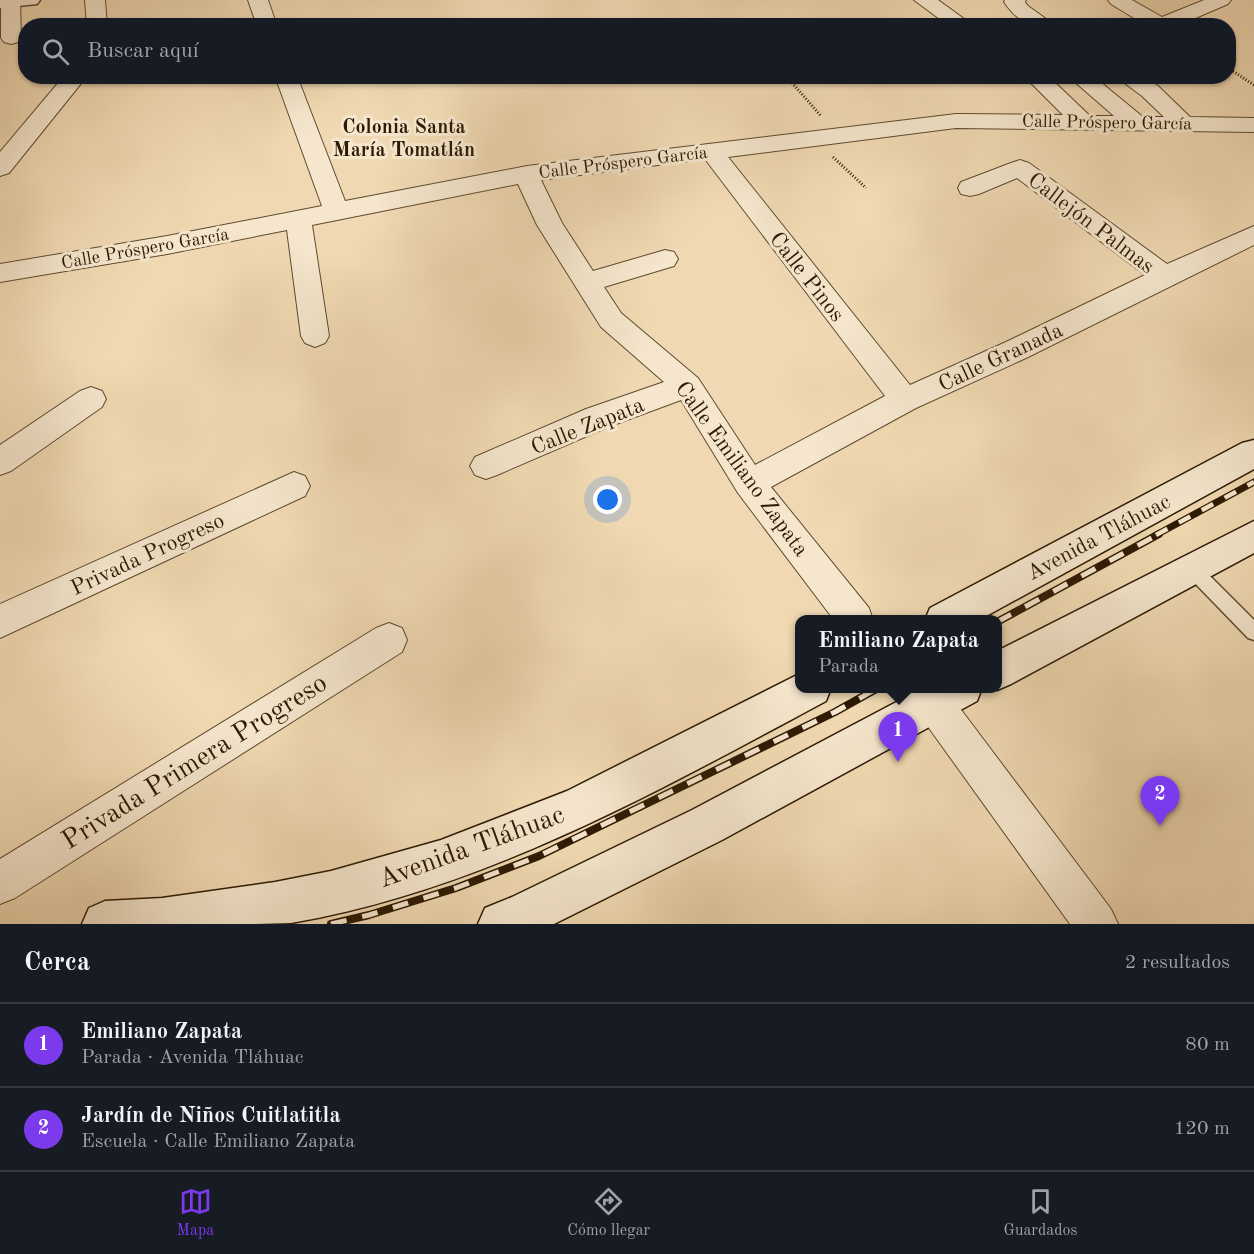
<!DOCTYPE html>
<html lang="es">
<head>
<meta charset="utf-8">
<style>
	:root { --surface:#171b24; --page:#20242c; --text:#f1f3f6; --muted:#9ea1a6; --line:#363941; --accent:#7c3aed }
	body { margin:0; font-family:"Old Standard TT",serif; background:var(--page); color:var(--text) }
	.you { position:absolute; left:608px; top:500px; width:21px; height:21px; margin:-15px; border:4px solid #fff; border-radius:50%; background:#1a73e8; box-shadow:0 0 0 9px #1a73e833 }
	.badge { display:grid; place-items:center; width:39px; height:39px; border-radius:50%; background:var(--accent); color:#fff; font-size:20px; font-weight:700 }
	.pin { position:absolute; translate:-50% -50px; filter:drop-shadow(0 2px 3px #0008) }
	.pin::after { content:''; position:absolute; top:32px; width:21px; height:18px; background:inherit; clip-path:polygon(0 0,100% 0,50% 100%) }
	.popup { position:absolute; left:795px; top:615px; width:207px; height:78px; box-sizing:border-box; display:grid; place-content:center; border-radius:12px; background:var(--surface); filter:drop-shadow(0 2px 4px #0005); font-size:20px; white-space:nowrap; color:var(--muted) }
	.popup b { font-size:22px; color:var(--text) }
	.popup::after { content:''; position:absolute; left:50%; top:100%; margin-left:-12px; border:12px solid transparent; border-top-color:var(--surface) }
	.list { margin:0; padding:0; list-style:none }
	h2 { display:flex; justify-content:space-between; align-items:center; height:78px; margin:0; padding:0 24px; font-size:26px }
	h2 small { font-size:20px; font-weight:400; color:var(--muted) }
	.list li { display:grid; grid-template-columns:39px 1fr auto; gap:18px; align-items:center; box-sizing:border-box; height:84px; padding:0 24px; border-top:2px solid var(--line) }
	.list b { display:block; font-size:22px; white-space:nowrap }
	.list p { margin:0; font-size:20px; white-space:nowrap; color:var(--muted) }
	.list em { font-size:20px; font-style:normal; color:var(--muted) }
	.icon { flex:none; width:33px; height:33px; fill:none; stroke:currentColor; stroke-width:2; stroke-linecap:round; stroke-linejoin:round }
	.map { position:relative; flex:none; width:1254px; height:924px; overflow:hidden }
	.search { position:absolute; background:var(--surface); box-shadow:0 2px 4px #0004; left:18px; right:18px; top:18px; height:66px; display:flex; align-items:center; gap:15px; box-sizing:border-box; padding:0 21px; border-radius:24px; color:var(--muted); font-size:22px }
	.sheet { height:246px; background:var(--surface) }
	nav { display:flex; justify-content:space-around; align-items:center; box-sizing:border-box; height:84px; border-top:2px solid var(--line); background:var(--surface); font-size:16px; color:var(--muted) }
	nav a { display:grid; justify-items:center; gap:3px }
	nav .on { color:var(--accent) }
	.map>svg:first-child { display:block }
	.lines { fill:none; stroke-linecap:round; stroke-linejoin:round }
	.service-casing { stroke:#5e4a2f; stroke-width:3 }
	.minor-casing { stroke:#5e4a2f; stroke-width:2 }
	.tertiary-casing { stroke:#5e4a2f; stroke-width:3 }
	.secondary-casing { stroke:#2d1a03; stroke-width:3 }
	.path { stroke:#2d1a03; stroke-width:3; stroke-dasharray:1 2; stroke-linecap:butt }
	.service { fill:#f5e6cd; fill-rule:evenodd }
	.minor { fill:#f5e6cd; fill-rule:evenodd }
	.tertiary { fill:#f5e6cd; fill-rule:evenodd }
	.secondary { fill:#f5e6cd; fill-rule:evenodd }
	.rail-far1-casing { stroke:#2d1a03; stroke-width:7 }
	.rail-casing { stroke:#2d1a03; stroke-width:8 }
	.rail-far1 { stroke:#f5e6cd; stroke-width:4.5; stroke-dasharray:13; stroke-linecap:butt }
	.rail { stroke:#f5e6cd; stroke-width:5; stroke-dasharray:16; stroke-linecap:butt }
	.labels { text-anchor:middle; stroke-width:6; stroke-linejoin:round; paint-order:stroke }
	.far-street-label { font-size:18px; fill:#2d1a03; stroke:#f5e6cd }
	.far-neighbourhood-label { font-size:20px; font-weight:bold; fill:#2d1a03; stroke:#f5e6cd }
	.street-label { font-size:22px; fill:#2d1a03; stroke:#f5e6cd }
	.near-street-label { font-size:27px; fill:#2d1a03; stroke:#f5e6cd }
</style>
</head>
<body>
<div class="map">
<svg width="1254" height="924" viewBox="0 0 1254 924">
	<rect width="100%" height="100%" fill="#f0d9b2"/>
	<filter id="stains"><feTurbulence type="fractalNoise" baseFrequency=".00333" numOctaves="4"/><feColorMatrix values="0 0 0 0 .2 0 0 0 0 .09 0 0 0 0 .02 0 0 0 .5 -.17"/></filter>
	<radialGradient id="worn" r=".72"><stop offset=".6" stop-color="#630" stop-opacity="0"/><stop offset="1" stop-color="#630" stop-opacity=".3"/></radialGradient>
	<g class="lines">
		<g class="service-casing">
			<path id="service" d="M1192,562L1198,564L1254,620V640L1248,638L1186,574L1184,569L1186,564Z"/>
		</g>
		<g class="minor-casing">
			<path id="minor" d="M1,0L20,1L21,38L18,42L11,44L4,42L1,38Z
				M85,0H105L107,26H87Z
				M248,0H268L277,26H257Z
				M914,0H938L974,26H949Z
				M1005,0H1026L1025,2L1028,6L1056,26C1031,26 1019,24 1004,2Z
				M1108,0H1132L1162,17L1204,0H1231L1228,4L1177,26H1147L1111,4Z
				M64,76H87L9,173L0,176V152Z
				M275,76H297L345,201L527,166L956,114L1063,115L1024,76H1048L1090,116H1114L1068,76H1093L1143,117H1164L1142,96L1115,76H1142L1158,86L1190,117L1254,118V132L956,128L728,157L910,385L1006,342L1145,275L1017,178L979,194L970,196L961,194L958,188L961,182L1011,163L1020,160L1029,163L1167,264L1254,226V245L1026,358L916,408L771,487L869,608L873,620H834L738,493L681,400L608,427L497,475L486,479L475,475L470,466L475,457L586,409L664,382L601,327L537,225L518,184L312,225L329,336L325,343L315,347L305,343L301,336L287,230L167,254L0,282V264L167,236L322,206ZM705,159L885,396L755,465L698,378L621,313L604,287L674,266L678,259L674,252L665,250L593,271L562,223L541,180Z
				M91,387L102,391L106,399L102,407L11,471L0,475V445L80,391Z
				M294,472L305,476L310,486L305,496L0,638V604Z
				M389,623L402,628L407,640L402,652L15,898L0,904V859L376,628Z
				M900,688H945L947,691L1111,909L1118,924H1070L921,717L905,701Z"/>
		</g>
		<g class="tertiary-casing">
			<path id="tertiary" d="M0,0H40L37,4L0,8Z"/>
		</g>
		<g class="secondary-casing">
			<path id="secondary" d="M1254,440V469L979,620H925L930,608L1242,443Z
				M1254,521V553L1011,684L997,690L994,688H997V651Z
				M799,674V688H831L826,701C656,792 483,890 291,923C270,924 245,924 223,924C176,924 129,924 82,924L89,908L105,901L162,898L275,882L331,871L441,840L567,791Z
				M923,688H982L977,701L722,840L554,924H478L485,908L512,897L692,810Z"/>
		</g>
		<path class="path" d="M737,23L739,26
			M1228,68L1254,85
			M786,76L821,116
			M833,157L866,188"/>
		<use href="#service" class="service"/>
		<use href="#minor" class="minor"/>
		<use href="#tertiary" class="tertiary"/>
		<use href="#secondary" class="secondary"/>
		<g class="rail-far1-casing">
			<path id="rail-far1" d="M1156,535L1254,482"/>
		</g>
		<g class="rail-casing">
			<path id="rail" d="M997,622L1159,534
				M331,924L369,915L456,888L539,856L835,712L878,688"/>
		</g>
		<use href="#rail-far1" class="rail-far1"/>
		<use href="#rail" class="rail"/>
	</g>
	<g class="labels">
		<g class="far-street-label">
			<text transform="translate(1107 122) rotate(1)" y="6">Calle Próspero García</text>
			<text transform="translate(623 162) rotate(-7)" y="6">Calle Próspero García</text>
			<text transform="translate(145 248) rotate(-10)" y="6">Calle Próspero García</text>
		</g>
		<g class="far-neighbourhood-label">
			<text x="404" y="133">Colonia Santa<tspan x="404" dy="23">María Tomatlán</tspan></text>
		</g>
		<g class="street-label">
			<text transform="translate(1092 222) rotate(37)" y="8">Callejón Palmas</text>
			<text transform="translate(808 276) rotate(52)" y="8">Calle Pinos</text>
			<text transform="translate(1000 356) rotate(-25)" y="8">Calle Granada</text>
			<text transform="translate(587 425) rotate(-22)" y="8">Calle Zapata</text>
			<text transform="translate(743 468) rotate(54)" y="8">Calle Emiliano Zapata</text>
			<text transform="translate(1098 536) rotate(-28)" y="8">Avenida Tláhuac</text>
			<text transform="translate(147 553) rotate(-25)" y="8">Privada Progreso</text>
		</g>
		<g class="near-street-label">
			<text transform="translate(194 761) rotate(-32)" y="9">Privada Primera Progreso</text>
			<text transform="translate(471 846) rotate(-20)" y="9">Avenida Tláhuac</text>
		</g>
	</g>
	<rect width="100%" height="100%" filter="url(#stains)"/>
	<rect width="100%" height="100%" fill="url(#worn)"/>
</svg>
<div class="you"></div>
<div class="pin badge" style="left:898px;top:762px">1</div>
<div class="popup"><b>Emiliano Zapata</b>Parada</div>
<div class="pin badge" style="left:1160px;top:826px">2</div>
<div class="search"><svg class="icon" aria-label="search" viewBox="0 0 24 24"><circle cx="10" cy="10" r="6"/><path d="M15 15l6 6"/></svg>Buscar aquí</div>
</div>
<section class="sheet">
<h2>Cerca<small>2 resultados</small></h2>
<ul class="list">
<li><span class="badge">1</span><div><b>Emiliano Zapata</b><p>Parada · Avenida Tláhuac</p></div><em>80 m</em></li>
<li><span class="badge">2</span><div><b>Jardín de Niños Cuitlatitla</b><p>Escuela · Calle Emiliano Zapata</p></div><em>120 m</em></li>
</ul>
</section>
<nav>
<a class="on"><svg class="icon" aria-label="map" viewBox="0 0 24 24"><path d="M3 6l6-2 6 2 6-2v14l-6 2-6-2-6 2zM9 4v14M15 6v14"/></svg>Mapa</a>
<a><svg class="icon" aria-label="directions" viewBox="0 0 24 24"><path d="M12 3l9 9-9 9-9-9zM9 14v-3h6M13 9l2 2-2 2"/></svg>Cómo llegar</a>
<a><svg class="icon" aria-label="saved" viewBox="0 0 24 24"><path d="M7 4h10v16l-5-4-5 4z"/></svg>Guardados</a>
</nav>
</body>
</html>
